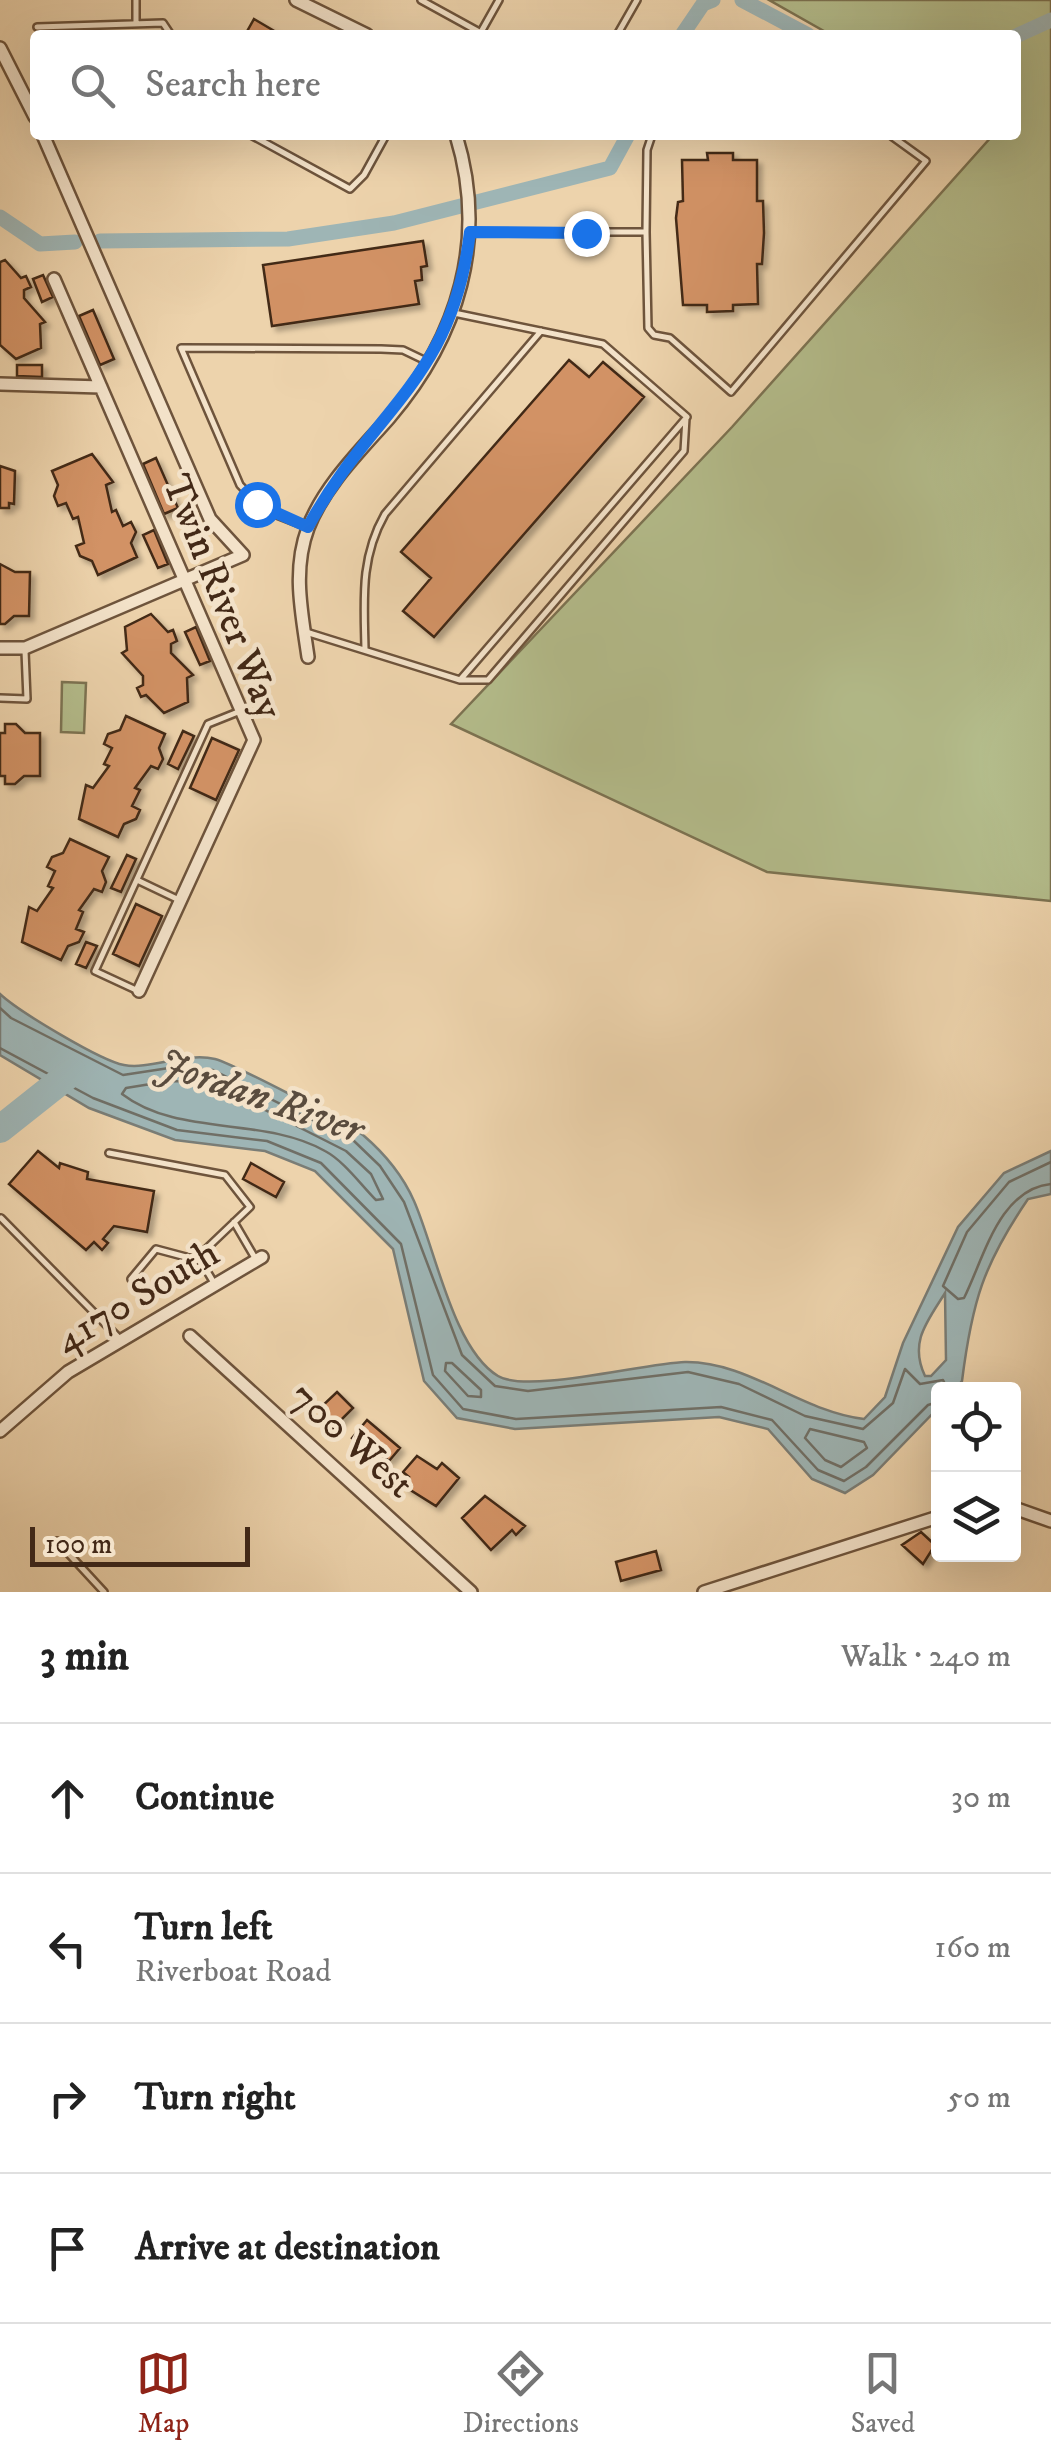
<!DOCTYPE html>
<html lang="en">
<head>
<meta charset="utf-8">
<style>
	:root { --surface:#fff; --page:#f6f6f6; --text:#222; --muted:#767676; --line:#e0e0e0; --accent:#8f2418 }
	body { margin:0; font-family:"IM FELL DW Pica",serif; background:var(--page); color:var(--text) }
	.controls { position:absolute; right:30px; bottom:30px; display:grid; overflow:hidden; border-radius:10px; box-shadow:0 10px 40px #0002 }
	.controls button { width:90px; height:90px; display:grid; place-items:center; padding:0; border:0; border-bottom:2px solid var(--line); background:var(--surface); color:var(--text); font:50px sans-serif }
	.scale { position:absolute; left:30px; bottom:25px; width:220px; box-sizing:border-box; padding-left:10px; border:5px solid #432917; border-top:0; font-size:28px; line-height:35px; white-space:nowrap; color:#432917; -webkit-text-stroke:8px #f3e2c9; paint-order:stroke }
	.stop { position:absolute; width:30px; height:30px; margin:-22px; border:8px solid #1a73e8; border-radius:50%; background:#fff }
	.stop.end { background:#1a73e8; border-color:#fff; box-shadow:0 2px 10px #0008 }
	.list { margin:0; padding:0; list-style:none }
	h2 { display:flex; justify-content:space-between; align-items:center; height:130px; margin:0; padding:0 40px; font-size:42px }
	h2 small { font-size:32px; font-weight:400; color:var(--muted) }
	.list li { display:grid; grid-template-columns:65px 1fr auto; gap:30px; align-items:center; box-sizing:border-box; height:150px; padding:0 40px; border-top:2px solid var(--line) }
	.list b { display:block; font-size:38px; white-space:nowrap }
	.list p { margin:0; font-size:32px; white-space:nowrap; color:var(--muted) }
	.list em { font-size:32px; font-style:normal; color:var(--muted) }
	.icon { flex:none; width:55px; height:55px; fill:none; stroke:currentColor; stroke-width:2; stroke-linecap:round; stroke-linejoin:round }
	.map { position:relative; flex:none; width:1051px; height:1592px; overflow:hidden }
	.search { position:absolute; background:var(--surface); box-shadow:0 10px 40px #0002; left:30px; right:30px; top:30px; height:110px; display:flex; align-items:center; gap:25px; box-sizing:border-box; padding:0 35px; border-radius:10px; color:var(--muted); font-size:38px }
	.sheet { height:730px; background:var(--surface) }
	nav { display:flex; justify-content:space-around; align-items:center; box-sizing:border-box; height:140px; border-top:2px solid var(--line); background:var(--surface); font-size:28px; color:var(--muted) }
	nav a { display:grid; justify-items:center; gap:5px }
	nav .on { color:var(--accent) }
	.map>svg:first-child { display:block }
	.green { fill:#b4bd8c; stroke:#7c7352; stroke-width:2.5 }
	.water { fill:#9eb5b5; stroke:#7a7d76; stroke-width:2.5; fill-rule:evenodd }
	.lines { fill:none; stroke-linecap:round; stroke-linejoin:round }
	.shore { stroke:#706f66; stroke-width:2.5 }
	.canal { stroke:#9eb5b5; stroke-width:15 }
	.river { stroke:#9eb5b5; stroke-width:28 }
	.building { fill:#d29265; stroke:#432917; stroke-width:2.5; filter:url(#shadow) }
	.service-casing { stroke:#6e543c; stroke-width:10 }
	.minor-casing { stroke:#6e543c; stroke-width:16 }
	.service { stroke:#f3e2c9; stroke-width:5 }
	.minor { stroke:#f3e2c9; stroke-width:11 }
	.route { stroke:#1a73e8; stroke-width:12 }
	.labels { text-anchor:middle; stroke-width:9; stroke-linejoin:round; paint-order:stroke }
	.street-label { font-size:40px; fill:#432917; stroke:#f3e2c9 }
	.water-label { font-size:42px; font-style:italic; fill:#5a4c3e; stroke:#f3e2c9 }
</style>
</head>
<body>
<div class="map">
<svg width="1051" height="1592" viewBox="0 0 1051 1592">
	<defs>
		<filter id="shadow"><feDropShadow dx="4.5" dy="4.5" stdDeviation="2.5" flood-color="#0004"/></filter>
	</defs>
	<rect width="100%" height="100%" fill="#edd3ac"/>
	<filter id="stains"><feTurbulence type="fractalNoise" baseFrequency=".002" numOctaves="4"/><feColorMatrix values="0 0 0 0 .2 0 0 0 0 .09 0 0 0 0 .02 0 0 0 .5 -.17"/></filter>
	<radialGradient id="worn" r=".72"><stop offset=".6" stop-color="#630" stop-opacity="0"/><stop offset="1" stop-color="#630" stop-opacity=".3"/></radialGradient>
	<path class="green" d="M769,0H1051V901L767,872L451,724L732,427L993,135H1016V35H831Z
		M62,682L86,683L84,733L61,732Z"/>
	<path class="water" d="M0,994C18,1011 101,1061 124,1065C150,1070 185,1052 215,1059C233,1064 348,1123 363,1135C384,1153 403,1176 414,1201C435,1248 453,1349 498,1376C528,1394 645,1363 685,1362C748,1361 802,1412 864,1419L885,1397L903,1343L958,1227L1004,1173L1051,1151V1194L1028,1199C983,1265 972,1302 962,1381L955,1389L938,1390V1408L873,1475L845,1493L812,1479L768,1429L719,1417L515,1429L457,1418L424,1381L393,1249L315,1171L265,1151L175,1140L89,1108L0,1055ZM945,1293L946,1360L931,1376H925C909,1342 927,1322 945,1293Z"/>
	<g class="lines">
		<path class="shore" d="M0,1008L11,1018L123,1075L169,1068L213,1070L354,1141L380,1166L404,1202L462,1355L495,1386L528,1391L688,1372L739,1384L805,1416L863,1429L893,1403L905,1369L920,1384L943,1380L948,1390
			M0,1048L93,1098L177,1130L267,1141L321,1163L401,1244L433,1375L463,1409L516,1419L721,1407L772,1420L818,1470L844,1481L866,1467L928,1405L938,1402
			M169,1081L210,1082L346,1151L371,1174L383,1199L376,1200C361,1185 344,1161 325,1151C263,1116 178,1137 122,1094L126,1088Z
			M1051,1162L1009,1182L967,1232L943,1286L958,1299L964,1298C984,1258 999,1189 1051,1184
			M446,1363H452L481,1390V1397L468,1396L445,1371Z
			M810,1429L864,1442L867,1448L841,1467L825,1460L805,1438Z"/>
		<path class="canal" d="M742,0L808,35
			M682,35L703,4L713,0
			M1016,36L1051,20
			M0,217L40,244L75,242
			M100,241L288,239L394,223L610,168L628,135"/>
		<path class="river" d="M0,1129L72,1072"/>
	</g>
	<path class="building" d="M254,19L281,35H245Z
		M707,153H733V160H757V201H763L764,233L762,264H757L758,304L733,305V311L707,312V305H683L676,218L678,202L683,201L682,160H708Z
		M423,241L427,266L421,267L422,280L415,281L419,304L272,326L263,265Z
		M5,260L21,278L26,276L31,287L24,290V298L45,322L40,324L41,348L16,359L0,345V262Z
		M43,275L53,297L42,302L33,279Z
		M93,310L114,359L100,365L79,316Z
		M569,360L589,377L603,362L644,397L434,637L403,611L431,578L401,552Z
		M17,365H42V377L17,376Z
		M92,454L113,482L106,485L112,512L116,510L123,526L131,522L136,532L131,543L137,557L98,575L92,561L80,556L76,546L84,543L78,517L73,519L66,503L58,506L54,496L58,485L52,471Z
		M156,458L178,508L164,514L143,464Z
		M0,466L15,471L14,504L9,503V508H0Z
		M154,530L168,564L158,568L143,535Z
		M0,564L15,572H30L29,616H14L5,624H0Z
		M151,614L168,632L173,630L177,641L171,644V653L193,675L187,678L188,702L164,713L146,695L141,697L137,688L143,685V676L122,653L127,650L125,627Z
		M196,627L210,661L200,665L185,632Z
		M126,716L165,734L159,748L163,759L158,769L151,766L135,788L140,790L132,806L140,810L136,819L124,824L118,837L79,819L86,785L93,788L109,766L104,764L112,748L104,744L108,734L120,730Z
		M5,724H16L25,733H40V776H24L15,784H5V776H0V733H5Z
		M183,731L194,736L178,769L168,764Z
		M212,738L239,750L216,800L190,788Z
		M70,839L109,857L102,871L106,882L102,892L94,889L79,910L83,912L76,929L84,932L79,942L68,946L61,960L22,942L29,907L37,911L53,888L48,886L55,871L47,867L52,857L63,853Z
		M127,855L136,859L121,892L111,888Z
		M136,904L162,916L139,966L113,954Z
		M86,942L97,946L86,968L76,964Z
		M38,1151L59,1168L60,1163L88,1172L87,1179L154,1191L147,1232L114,1226L103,1239L108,1243L102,1250L94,1242L86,1250L9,1184Z
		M251,1163L284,1182L276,1197L243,1179Z
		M337,1392L353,1408L331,1430L322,1423L328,1417L320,1408Z
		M367,1420L400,1448L389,1461L377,1451L373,1456L352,1438Z
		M417,1456L437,1469L442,1463L459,1478L436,1506L404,1486L409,1477L403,1472Z
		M485,1496L525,1526L516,1535L512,1530L491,1550L462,1518Z
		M921,1532L935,1545L923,1564L902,1545Z
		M656,1551L661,1570L621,1581L616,1562Z"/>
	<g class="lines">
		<g class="service-casing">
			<path id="service" d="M136,0V24
				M421,0L481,33
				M37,27L163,23L171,35
				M481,32L499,0
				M617,35L637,0
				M251,135L350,189L364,175L386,135
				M470,232H646L647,150L652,135
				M646,232L648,328L654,335L670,338L731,392L926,161L890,135
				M305,526L264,510L240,485L181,348L381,349L403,350L428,362
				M306,632L460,680L687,417L603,344L454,313
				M365,649C364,599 360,558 385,514L541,331
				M460,680H488L684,451L686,418
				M0,698L27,699L25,651
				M137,880L179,900
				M136,990L95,971L208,724L238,712
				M109,1153L225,1175L250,1207L205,1250L201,1261
				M1,1218L120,1339
				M234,1222L255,1258
				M131,1279L156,1249L201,1261L214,1283
				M57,1541L104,1592"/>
		</g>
		<g class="minor-casing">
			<path id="minor" d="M296,0L367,35
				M0,48L35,117
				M54,279L254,740L139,991
				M0,384L101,387
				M0,648H25L243,555L210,519L43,135
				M308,657C302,614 292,571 308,528C324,486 360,451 389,418C459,336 488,239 456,135
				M190,1336L471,1592
				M0,1431L68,1372L262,1257
				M1014,1508L1051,1521
				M704,1592L938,1517"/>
		</g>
		<use href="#service" class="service"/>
		<use href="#minor" class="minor"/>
	</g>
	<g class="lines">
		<path class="route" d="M257,504L308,527C372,409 452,382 470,232L586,233"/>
	</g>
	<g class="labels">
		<g class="street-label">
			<text transform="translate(224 596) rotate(68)" y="14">Twin River Way</text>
			<text transform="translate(136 1295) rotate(-31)" y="14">4170 South</text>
			<text transform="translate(353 1439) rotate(42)" y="14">700 West</text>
		</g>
		<g class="water-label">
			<text transform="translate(261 1094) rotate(19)" y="15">Jordan River</text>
		</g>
	</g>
	<rect width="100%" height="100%" filter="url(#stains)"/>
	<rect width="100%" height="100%" fill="url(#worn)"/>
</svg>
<div class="controls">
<button><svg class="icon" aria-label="locate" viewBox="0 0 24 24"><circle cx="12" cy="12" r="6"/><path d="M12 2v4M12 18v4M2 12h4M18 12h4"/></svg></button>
<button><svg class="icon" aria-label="layers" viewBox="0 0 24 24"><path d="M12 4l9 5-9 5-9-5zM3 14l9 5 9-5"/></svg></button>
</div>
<div class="scale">100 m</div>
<div class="stop" style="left:257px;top:504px"></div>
<div class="stop end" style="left:586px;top:233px"></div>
<div class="search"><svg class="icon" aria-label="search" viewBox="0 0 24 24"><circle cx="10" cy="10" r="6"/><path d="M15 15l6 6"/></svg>Search here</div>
</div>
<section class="sheet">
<h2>3 min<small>Walk · 240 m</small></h2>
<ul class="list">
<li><svg class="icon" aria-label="ahead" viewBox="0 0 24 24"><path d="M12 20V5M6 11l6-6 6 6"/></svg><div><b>Continue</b></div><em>30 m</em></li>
<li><svg class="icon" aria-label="left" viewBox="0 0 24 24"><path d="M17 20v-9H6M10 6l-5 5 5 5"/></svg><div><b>Turn left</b><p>Riverboat Road</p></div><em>160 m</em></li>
<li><svg class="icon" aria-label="right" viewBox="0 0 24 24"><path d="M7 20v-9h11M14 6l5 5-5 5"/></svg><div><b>Turn right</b></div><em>50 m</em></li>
<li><svg class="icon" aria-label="arrive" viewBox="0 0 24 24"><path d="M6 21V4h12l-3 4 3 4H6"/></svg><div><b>Arrive at destination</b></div></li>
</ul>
</section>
<nav>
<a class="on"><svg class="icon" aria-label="map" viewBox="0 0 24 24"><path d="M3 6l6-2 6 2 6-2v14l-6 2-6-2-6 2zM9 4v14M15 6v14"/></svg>Map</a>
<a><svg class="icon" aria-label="directions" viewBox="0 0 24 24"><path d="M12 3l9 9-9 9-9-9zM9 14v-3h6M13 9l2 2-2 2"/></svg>Directions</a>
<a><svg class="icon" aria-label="saved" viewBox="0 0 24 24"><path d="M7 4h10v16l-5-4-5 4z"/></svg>Saved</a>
</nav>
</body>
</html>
